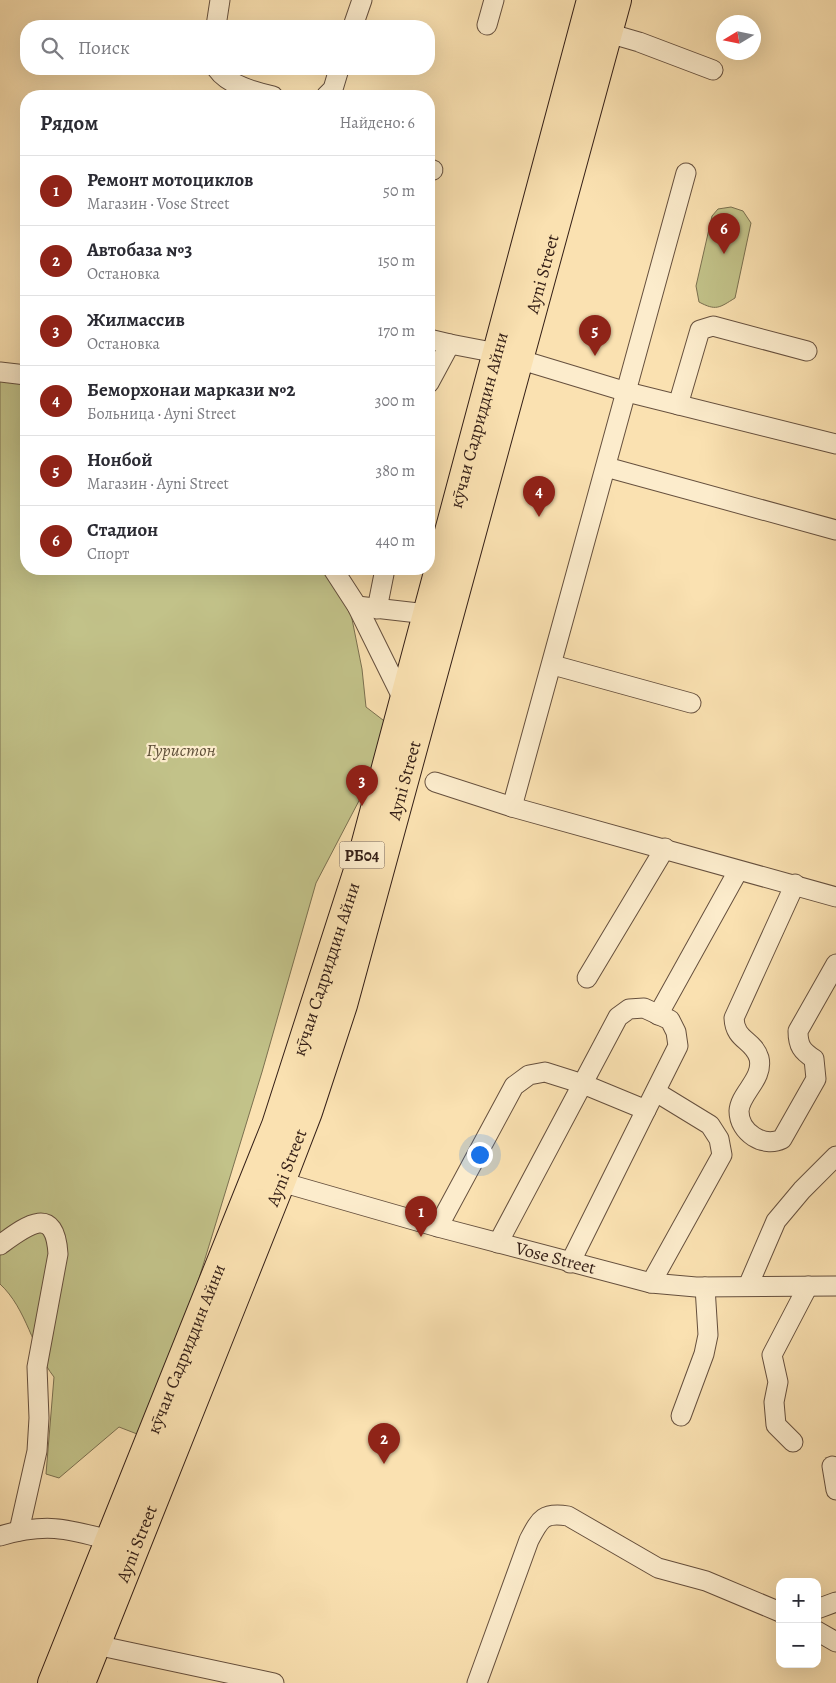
<!DOCTYPE html>
<html lang="ru">
<head>
<meta charset="utf-8">
<style>
	:root { --surface:#fff; --page:#f7f7f7; --text:#2b2b33; --muted:#7c7c81; --line:#e1e1e2; --accent:#8f2418 }
	body { margin:0; font-family:Alegreya,serif; background:var(--page); color:var(--text) }
	.controls { position:absolute; right:15px; bottom:15px; display:grid; overflow:hidden; border-radius:10px; box-shadow:0 5px 20px #0002 }
	.controls button { width:45px; height:45px; display:grid; place-items:center; padding:0; border:0; border-bottom:1px solid var(--line); background:var(--surface); color:var(--text); font:25px sans-serif }
	.compass { position:absolute; left:716px; top:15px; width:45px; height:45px; border-radius:50%; background:var(--surface); box-shadow:0 5px 20px #0002; rotate:260deg }
	.you { position:absolute; left:479px; top:1154px; width:18px; height:18px; margin:-12px; border:4px solid #fff; border-radius:50%; background:#1a73e8; box-shadow:0 0 0 8px #1a73e833 }
	.badge { display:grid; place-items:center; width:32px; height:32px; border-radius:50%; background:var(--accent); color:#fff; font-size:16px; font-weight:700 }
	.pin { position:absolute; translate:-50% -41px; filter:drop-shadow(0 1px 2px #0008) }
	.pin::after { content:''; position:absolute; top:26px; width:18px; height:15px; background:inherit; clip-path:polygon(0 0,100% 0,50% 100%) }
	.list { margin:0; padding:0; list-style:none }
	h2 { display:flex; justify-content:space-between; align-items:center; height:65px; margin:0; padding:0 20px; font-size:21px }
	h2 small { font-size:16px; font-weight:400; color:var(--muted) }
	.list li { display:grid; grid-template-columns:32px 1fr auto; gap:15px; align-items:center; box-sizing:border-box; height:70px; padding:0 20px; border-top:1px solid var(--line) }
	.list b { display:block; font-size:19px; white-space:nowrap }
	.list p { margin:0; font-size:16px; white-space:nowrap; color:var(--muted) }
	.list em { font-size:16px; font-style:normal; color:var(--muted) }
	.icon { flex:none; width:28px; height:28px; fill:none; stroke:currentColor; stroke-width:2; stroke-linecap:round; stroke-linejoin:round }
	.map { position:relative; flex:none; width:836px; height:1683px; overflow:hidden }
	.search { position:absolute; background:var(--surface); box-shadow:0 5px 20px #0002; left:20px; top:20px; width:415px; height:55px; display:flex; align-items:center; gap:12px; box-sizing:border-box; padding:0 18px; border-radius:20px; color:var(--muted); font-size:19px }
	.panel { position:absolute; background:var(--surface); box-shadow:0 5px 20px #0002; left:20px; top:90px; width:415px; height:485px; border-radius:20px }
	.map>svg:first-child { display:block }
	.green { fill:#c2c289; stroke:#7b7050 }
	.lines { fill:none; stroke-linecap:round; stroke-linejoin:round }
	.minor-casing { stroke:#66503e; stroke-width:21 }
	.highway-casing { stroke:#341f17; stroke-width:30 }
	.minor { stroke:#fceccc; stroke-width:19 }
	.highway { stroke:#fae1b1; stroke-width:28 }
	.labels { text-anchor:middle; stroke-width:4.5; stroke-linejoin:round; paint-order:stroke }
	.shield { fill:#fceccc; stroke:#705c4d; stroke-width:1 }
	.shield-label { font-size:16px; font-weight:bold; fill:#341f17 }
	.street-label { font-size:18px; fill:#341f17; stroke:#fceccc }
	.park-label { font-size:18px; font-style:italic; fill:#5f5039; stroke:#fceccc }
</style>
</head>
<body>
<div class="map">
<svg width="836" height="1683" viewBox="0 0 836 1683">
	<rect width="100%" height="100%" fill="#fae1b1"/>
	<filter id="stains"><feTurbulence type="fractalNoise" baseFrequency=".004" numOctaves="4"/><feColorMatrix values="0 0 0 0 .2 0 0 0 0 .09 0 0 0 0 .02 0 0 0 .5 -.17"/></filter>
	<radialGradient id="worn" r=".72"><stop offset=".6" stop-color="#630" stop-opacity="0"/><stop offset="1" stop-color="#630" stop-opacity=".3"/></radialGradient>
	<path class="green" d="M731,207L743,211L751,223L735,298C719,308 716,311 699,302L696,286L712,216L718,209Z
		M0,374L26,376V569H342L362,669L366,707L396,730L316,883L262,1072L150,1439L119,1427L59,1478L46,1474L54,1377C32,1349 27,1309 0,1284Z"/>
	<g class="lines">
		<g class="minor-casing">
			<g id="minor">
				<path d="M487,25L494,0"/>
				<path d="M216,26L220,0"/>
				<path d="M353,26L362,0"/>
				<path d="M608,33L639,42L713,70"/>
				<path d="M217,69C228,85 255,92 273,96"/>
				<path d="M326,96L333,89L339,69"/>
				<path d="M429,169L433,170"/>
				<path d="M429,339L450,344"/>
				<path d="M518,359L627,392L836,444"/>
				<path d="M0,372L26,375"/>
				<path d="M429,383L450,344L497,353"/>
				<path d="M678,405L700,330L713,326L807,351"/>
				<path d="M606,467L836,530"/>
				<path d="M333,569L357,606L404,701"/>
				<path d="M357,606L427,614"/>
				<path d="M377,609L385,569"/>
				<path d="M553,665L691,703"/>
				<path d="M435,782L512,807L836,897"/>
				<path d="M512,807L686,173"/>
				<path d="M795,884L734,1018C735,1041 753,1039 759,1058C764,1079 740,1093 739,1111C739,1133 764,1148 782,1139L816,1079L814,1059C802,1051 798,1046 798,1031L836,964"/>
				<path d="M587,978L665,848"/>
				<path d="M658,1015L738,871"/>
				<path id="s1" d="M281,1182L438,1227L651,1283L696,1287L836,1286"/>
				<path d="M438,1227L514,1086L529,1075L545,1072L583,1084L646,1110L678,1046L676,1032L670,1020L644,1008L629,1009L618,1017L498,1243"/>
				<path d="M0,1245C26,1226 55,1203 58,1254L37,1367L39,1418L37,1451L19,1531"/>
				<path d="M570,1263L646,1110"/>
				<path d="M651,1283L722,1155L719,1139L710,1125L656,1092"/>
				<path d="M748,1286L776,1221L802,1190L836,1156"/>
				<path d="M681,1416L704,1354L708,1335L705,1287"/>
				<path d="M793,1442L776,1425L774,1402L778,1382L772,1355L808,1286"/>
				<path d="M832,1466L836,1490"/>
				<path d="M0,1536C45,1523 65,1528 109,1540"/>
				<path d="M817,1609L836,1602"/>
				<path d="M817,1631L836,1642"/>
				<path d="M96,1645L274,1683"/>
				<path d="M477,1683L529,1540C540,1519 543,1512 568,1516L658,1568L706,1581L780,1612"/>
			</g>
		</g>
		<g class="highway-casing">
			<g id="highway">
				<path id="s2" d="M52,1683L276,1125L361,861L591,0"/>
				<path id="s3" d="M81,1683L281,1182L308,1112L343,1005L617,0"/>
			</g>
		</g>
		<use href="#minor" class="minor"/>
		<use href="#highway" class="highway"/>
	</g>
	<g class="labels">
		<rect class="shield" x="339.5" y="841.5" width="45" height="27" rx="4"/>
		<g class="shield-label">
			<text x="362" y="861">РБ04</text>
		</g>
		<g class="street-label">
			<text dy="6" stroke="none"><textPath href="#s3" startOffset="1485">Ayni Street</textPath></text>
			<text dy="6" stroke="none"><textPath href="#s2" startOffset="1335">кӯчаи Садриддин Айни</textPath></text>
			<text dy="6" stroke="none"><textPath href="#s3" startOffset="960">Ayni Street</textPath></text>
			<text dy="6" stroke="none"><textPath href="#s2" startOffset="765">кӯчаи Садриддин Айни</textPath></text>
			<text dy="6" stroke="none"><textPath href="#s3" startOffset="555">Ayni Street</textPath></text>
			<text dy="6" stroke="none"><textPath href="#s1" startOffset="285">Vose Street</textPath></text>
			<text dy="6" stroke="none"><textPath href="#s2" startOffset="360">кӯчаи Садриддин Айни</textPath></text>
			<text dy="6" stroke="none"><textPath href="#s3" startOffset="150">Ayni Street</textPath></text>
		</g>
		<g class="park-label">
			<text x="181" y="756">Гуристон</text>
		</g>
	</g>
	<rect width="100%" height="100%" filter="url(#stains)"/>
	<rect width="100%" height="100%" fill="url(#worn)"/>
</svg>
<div class="controls">
<button>+</button>
<button>−</button>
</div>
<svg class="compass" viewBox="-18 -18 36 36"><path d="M0-13l5 13h-10z" fill="#e53935"/><path d="M0 13l5-13h-10z" fill="#7c7c81"/></svg>
<div class="you"></div>
<div class="pin badge" style="left:421px;top:1237px">1</div>
<div class="pin badge" style="left:384px;top:1464px">2</div>
<div class="pin badge" style="left:362px;top:806px">3</div>
<div class="pin badge" style="left:539px;top:517px">4</div>
<div class="pin badge" style="left:595px;top:356px">5</div>
<div class="pin badge" style="left:724px;top:254px">6</div>
<div class="search"><svg class="icon" aria-label="search" viewBox="0 0 24 24"><circle cx="10" cy="10" r="6"/><path d="M15 15l6 6"/></svg>Поиск</div>
<section class="panel">
<h2>Рядом<small>Найдено: 6</small></h2>
<ul class="list">
<li><span class="badge">1</span><div><b>Ремонт мотоциклов</b><p>Магазин · Vose Street</p></div><em>50 m</em></li>
<li><span class="badge">2</span><div><b>Автобаза №3</b><p>Остановка</p></div><em>150 m</em></li>
<li><span class="badge">3</span><div><b>Жилмассив</b><p>Остановка</p></div><em>170 m</em></li>
<li><span class="badge">4</span><div><b>Беморхонаи маркази №2</b><p>Больница · Ayni Street</p></div><em>300 m</em></li>
<li><span class="badge">5</span><div><b>Нонбой</b><p>Магазин · Ayni Street</p></div><em>380 m</em></li>
<li><span class="badge">6</span><div><b>Стадион</b><p>Спорт</p></div><em>440 m</em></li>
</ul>
</section>
</div>
</body>
</html>
